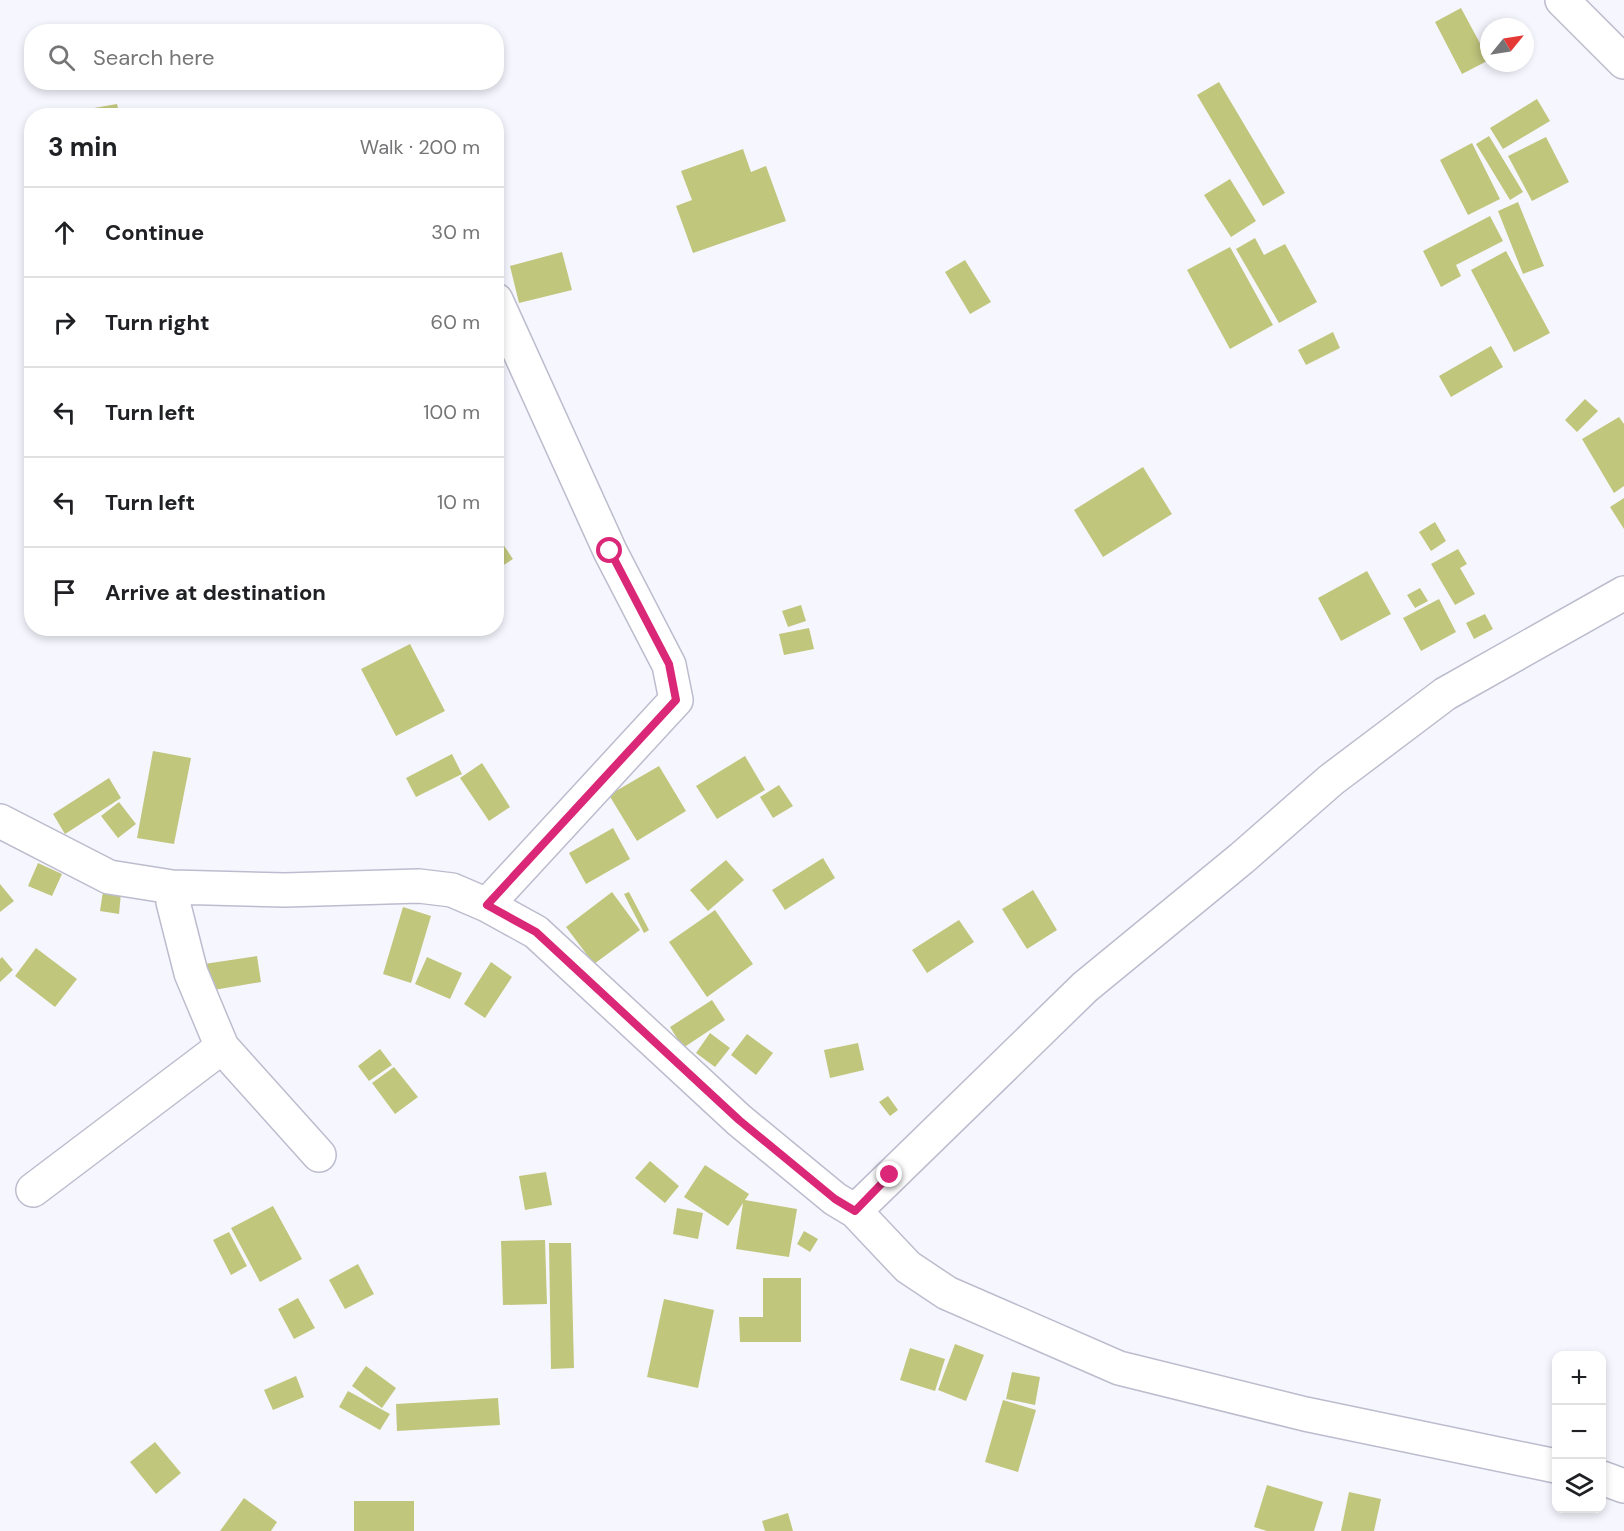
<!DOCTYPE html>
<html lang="en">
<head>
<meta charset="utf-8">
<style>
	:root { --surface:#fff; --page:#f2f2f2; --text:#202124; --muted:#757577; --line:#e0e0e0 }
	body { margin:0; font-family:"DM Sans",sans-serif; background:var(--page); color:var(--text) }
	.controls { position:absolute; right:18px; bottom:18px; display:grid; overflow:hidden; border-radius:12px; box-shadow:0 3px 9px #0003 }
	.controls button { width:54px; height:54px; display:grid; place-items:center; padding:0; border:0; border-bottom:2px solid var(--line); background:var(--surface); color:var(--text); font:30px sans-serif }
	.compass { position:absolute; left:1480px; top:18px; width:54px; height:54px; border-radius:50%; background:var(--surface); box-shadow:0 3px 9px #0003; rotate:60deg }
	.stop { position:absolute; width:18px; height:18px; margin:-14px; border:4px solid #db2777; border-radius:50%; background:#fff }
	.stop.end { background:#db2777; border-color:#fff; box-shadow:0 2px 6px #0008 }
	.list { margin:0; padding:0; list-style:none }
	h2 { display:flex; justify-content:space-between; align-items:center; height:78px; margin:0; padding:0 24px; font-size:26px }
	h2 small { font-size:20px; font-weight:400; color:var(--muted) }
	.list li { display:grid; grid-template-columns:39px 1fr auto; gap:18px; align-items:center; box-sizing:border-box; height:90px; padding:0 24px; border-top:2px solid var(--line) }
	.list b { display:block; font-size:22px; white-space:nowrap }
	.list em { font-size:20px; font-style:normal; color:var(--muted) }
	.icon { flex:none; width:33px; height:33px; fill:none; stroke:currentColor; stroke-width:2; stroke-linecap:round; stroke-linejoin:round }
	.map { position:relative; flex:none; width:1624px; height:1531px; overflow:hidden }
	.search { position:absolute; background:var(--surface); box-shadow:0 3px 9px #0003; left:24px; top:24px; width:480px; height:66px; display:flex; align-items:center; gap:15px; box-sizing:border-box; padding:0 21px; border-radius:24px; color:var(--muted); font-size:22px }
	.panel { position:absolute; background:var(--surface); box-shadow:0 3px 9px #0003; left:24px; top:108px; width:480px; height:528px; border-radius:24px }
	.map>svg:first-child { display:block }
	.building { fill:#c1c67d }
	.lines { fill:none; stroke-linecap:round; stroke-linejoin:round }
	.minor-casing { stroke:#bcbcce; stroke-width:36 }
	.minor { stroke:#fff; stroke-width:33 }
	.route { stroke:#db2777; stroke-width:8 }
</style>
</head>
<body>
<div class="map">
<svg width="1624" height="1531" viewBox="0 0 1624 1531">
	<rect width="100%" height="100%" fill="#f6f6fe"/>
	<path class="building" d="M1461,8L1489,60L1462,74L1435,22Z
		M1219,82L1285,193L1263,206L1197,95Z
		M1537,99L1550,121L1503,149L1490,128Z
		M117,104L120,116H78L77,111Z
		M1489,136L1523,192L1510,200L1476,144Z
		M1546,137L1569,182L1532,201L1508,156Z
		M1472,143L1500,199L1468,215L1440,160Z
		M743,149L751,172L766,166L786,221L693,253L676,206L692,200L681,171Z
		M1230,179L1256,221L1231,237L1204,195Z
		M1518,202L1544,266L1523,274L1498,211Z
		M1490,216L1503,241L1456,265L1461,276L1441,287L1423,251Z
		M1255,238L1264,255L1285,244L1317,302L1279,323L1236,249Z
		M1230,247L1273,325L1230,349L1187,270Z
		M1506,251L1550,333L1514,352L1471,270Z
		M562,252L572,290L519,303L510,266Z
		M965,260L991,302L970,314L945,272Z
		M1333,332L1340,348L1306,365L1298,350Z
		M1491,346L1503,367L1451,397L1439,376Z
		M1585,399L1598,411L1577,432L1565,420Z
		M1619,417L1624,424V486L1614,493L1582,439Z
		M1143,467L1172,514L1103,557L1074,510Z
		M1624,498V529L1610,507Z
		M1435,522L1446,541L1431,551L1419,532Z
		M496,534L513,559L496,570Z
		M1458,549L1467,564L1460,568L1475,594L1455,605L1431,564Z
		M1367,571L1391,614L1341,641L1318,598Z
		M1420,588L1428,601L1415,608L1407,595Z
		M1439,599L1456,632L1421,651L1403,618Z
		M801,605L806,621L788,627L782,611Z
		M1485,614L1493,629L1474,639L1466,623Z
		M809,628L814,649L784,655L779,634Z
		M410,644L445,711L396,736L361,669Z
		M153,751L191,758L174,844L137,838Z
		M452,754L462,774L416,797L406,778Z
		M745,756L765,790L717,819L696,786Z
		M482,763L510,807L489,821L460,778Z
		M659,766L686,811L637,841L609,795Z
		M109,778L121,798L65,834L53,814Z
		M779,785L793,806L773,818L760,797Z
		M119,802L136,824L118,838L101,816Z
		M613,828L630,859L586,884L569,853Z
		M823,858L835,878L785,910L772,890Z
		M726,860L744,880L708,911L690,890Z
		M38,863L62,874L52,896L28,886Z
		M0,884L14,901L0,912Z
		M1033,890L1057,930L1027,949L1002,909Z
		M103,891L121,893L119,914L100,911Z
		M612,892L640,930L594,964L566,927Z
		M629,892L649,930L644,933L624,894Z
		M403,907L431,916L411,983L383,974Z
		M715,910L753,964L707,997L669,942Z
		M959,920L974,942L927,973L912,950Z
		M36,948L77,979L55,1007L15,976Z
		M257,956L261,982L208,991L204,964Z
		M2,957L13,970L0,982V959Z
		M427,957L462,973L450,999L415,984Z
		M491,962L512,977L485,1018L464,1004Z
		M712,1000L725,1020L683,1048L670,1027Z
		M710,1033L730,1048L715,1067L696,1053Z
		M747,1034L773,1053L756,1075L731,1055Z
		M858,1043L864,1070L830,1078L824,1050Z
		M380,1049L392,1065L369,1081L358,1066Z
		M394,1067L418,1097L395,1114L372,1083Z
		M888,1096L898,1110L890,1116L879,1102Z
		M650,1161L679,1186L665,1203L635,1178Z
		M705,1165L749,1194L745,1200L797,1209L789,1257L736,1249L743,1203L728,1226L684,1197Z
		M546,1172L552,1205L525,1210L519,1176Z
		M273,1206L302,1259L260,1282L231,1228Z
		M677,1208L703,1213L698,1239L673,1234Z
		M804,1231L818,1239L810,1252L797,1244Z
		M229,1232L247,1266L231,1275L213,1240Z
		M545,1240L547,1304L503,1305L501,1241Z
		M549,1243H571L574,1368L551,1369Z
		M358,1264L374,1294L345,1309L329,1280Z
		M763,1278H801V1342H740L739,1317H763Z
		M298,1298L315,1328L294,1339L278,1309Z
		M664,1299L714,1310L698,1388L647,1377Z
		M955,1344L984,1355L966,1401L938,1390Z
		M910,1348L945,1359L935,1391L900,1380Z
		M366,1366L396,1388L382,1408L352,1386Z
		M1012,1372L1040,1377L1035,1405L1006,1399Z
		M296,1376L304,1397L273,1410L264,1390Z
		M348,1391L390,1414L380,1430L339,1407Z
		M498,1398L500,1425L397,1431L396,1404Z
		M1003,1400L1036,1410L1018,1472L985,1462Z
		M155,1442L181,1473L156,1494L130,1462Z
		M1267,1485L1323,1502L1314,1531H1267L1254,1527Z
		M1349,1492L1381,1499L1374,1531H1341Z
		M244,1498L277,1522L271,1531H220Z
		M354,1501H414V1531H354Z
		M788,1513L793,1531H765L762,1521Z"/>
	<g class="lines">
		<g class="minor-casing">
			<path id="minor" d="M1562,0L1624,62
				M0,821L109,877L172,887L285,890L419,886L452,890L487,905L536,932L739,1120L835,1199L855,1211L1085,987L1242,858L1331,780L1445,694L1624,593
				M172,887L173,902L191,973L222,1047L319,1155
				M487,905L676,700L669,665L610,551L496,300
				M33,1190L222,1047
				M855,1211L908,1267L947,1293L1119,1368L1305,1414L1556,1466
				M1602,1478L1624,1486"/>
		</g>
		<use href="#minor" class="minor"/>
	</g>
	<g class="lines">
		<path class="route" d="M610,551L669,664L676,700L487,905L536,932L739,1120L835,1199L855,1211L890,1175"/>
	</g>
</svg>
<div class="controls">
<button>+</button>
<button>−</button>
<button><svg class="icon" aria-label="layers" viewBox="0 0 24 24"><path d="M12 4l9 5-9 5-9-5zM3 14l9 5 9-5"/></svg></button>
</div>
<svg class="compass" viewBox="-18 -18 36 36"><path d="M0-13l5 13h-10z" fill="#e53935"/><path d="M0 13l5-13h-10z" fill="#757577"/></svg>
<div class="stop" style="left:610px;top:551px"></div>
<div class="stop end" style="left:890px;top:1175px"></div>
<div class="search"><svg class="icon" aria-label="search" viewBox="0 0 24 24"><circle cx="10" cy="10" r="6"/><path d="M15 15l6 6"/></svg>Search here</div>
<section class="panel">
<h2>3 min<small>Walk · 200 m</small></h2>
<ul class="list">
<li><svg class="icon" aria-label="ahead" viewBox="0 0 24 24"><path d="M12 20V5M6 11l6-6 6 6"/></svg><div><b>Continue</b></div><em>30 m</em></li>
<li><svg class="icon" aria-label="right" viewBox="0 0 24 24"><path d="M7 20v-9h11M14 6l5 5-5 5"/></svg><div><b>Turn right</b></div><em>60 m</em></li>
<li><svg class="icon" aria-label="left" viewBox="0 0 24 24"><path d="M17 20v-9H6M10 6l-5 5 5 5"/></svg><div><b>Turn left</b></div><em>100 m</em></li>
<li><svg class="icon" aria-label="left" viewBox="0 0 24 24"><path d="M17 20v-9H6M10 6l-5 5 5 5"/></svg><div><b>Turn left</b></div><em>10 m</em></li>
<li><svg class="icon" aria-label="arrive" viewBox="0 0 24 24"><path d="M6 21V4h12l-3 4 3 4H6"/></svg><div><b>Arrive at destination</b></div></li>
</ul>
</section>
</div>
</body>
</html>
